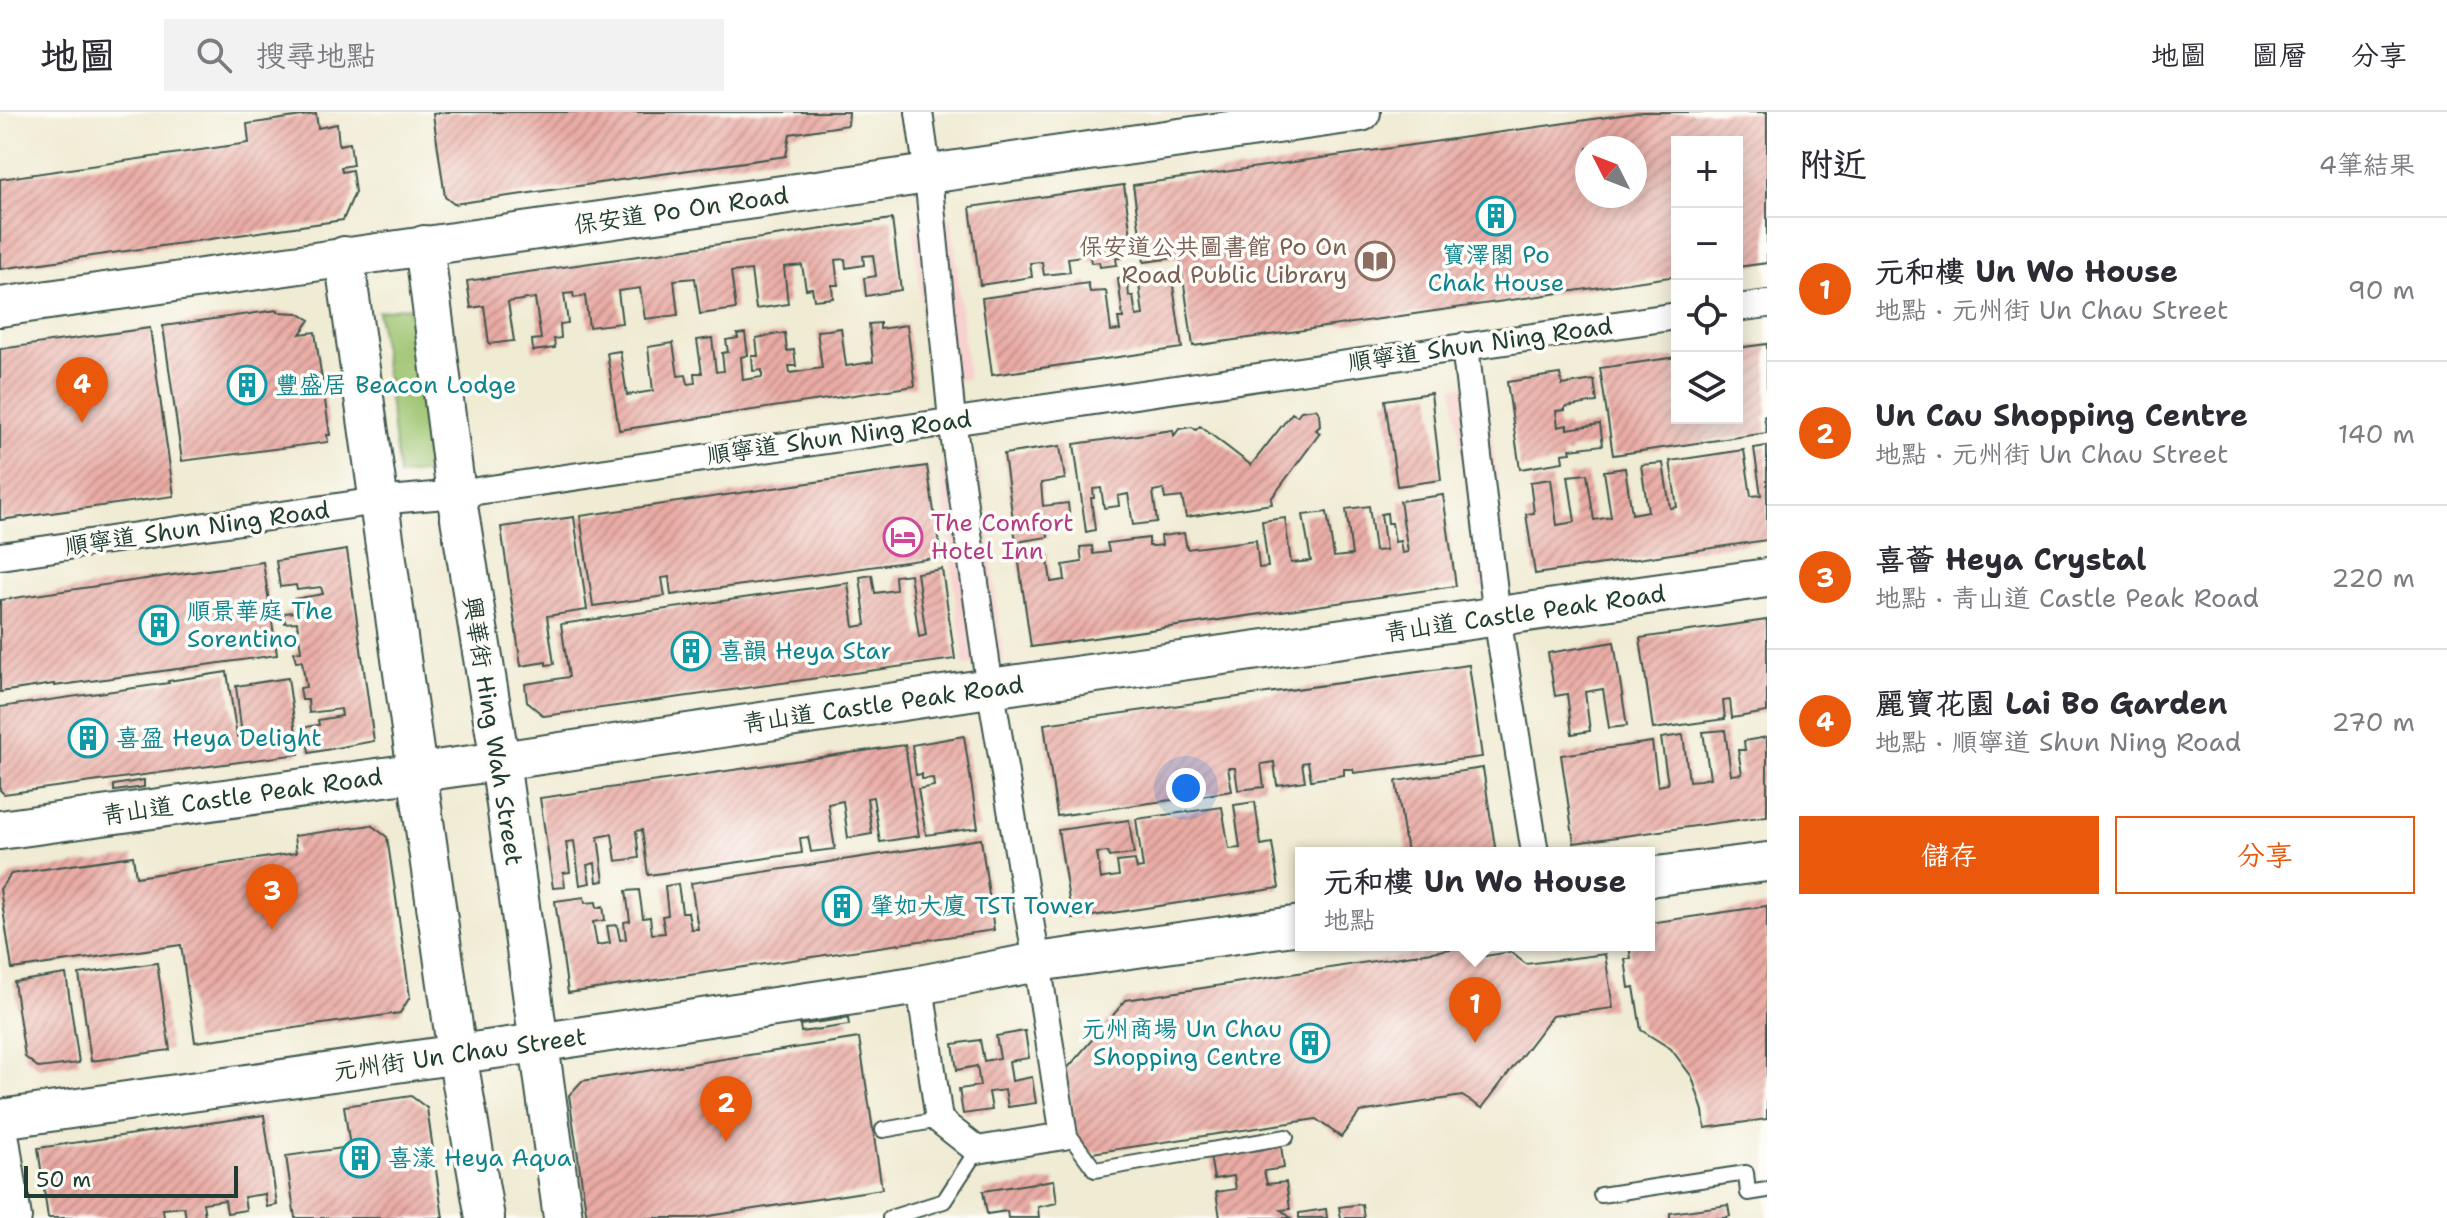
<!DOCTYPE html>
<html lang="zh-TW">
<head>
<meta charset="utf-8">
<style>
	:root { --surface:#fff; --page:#f2f2f3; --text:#2b2b33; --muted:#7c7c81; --line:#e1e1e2; --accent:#ea580c }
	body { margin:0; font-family:"Shantell Sans","LXGW WenKai TC",sans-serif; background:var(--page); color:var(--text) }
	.controls { position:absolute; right:24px; top:24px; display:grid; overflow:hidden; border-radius:0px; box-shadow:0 4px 20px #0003 }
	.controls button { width:72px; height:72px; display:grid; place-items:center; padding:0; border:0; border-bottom:2px solid var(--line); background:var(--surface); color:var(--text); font:40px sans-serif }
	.compass { position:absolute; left:1575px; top:24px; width:72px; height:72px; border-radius:50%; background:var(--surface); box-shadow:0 4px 20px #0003; rotate:312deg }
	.scale { position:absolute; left:24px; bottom:20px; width:214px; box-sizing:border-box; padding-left:8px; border:4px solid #1f3d34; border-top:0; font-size:22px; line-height:28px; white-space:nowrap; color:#1f3d34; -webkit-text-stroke:6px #fdfcf7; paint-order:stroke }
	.you { position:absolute; left:1186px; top:676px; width:28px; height:28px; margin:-20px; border:6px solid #fff; border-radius:50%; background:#1a73e8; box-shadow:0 0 0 12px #1a73e833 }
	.badge { display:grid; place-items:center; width:52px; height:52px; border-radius:50%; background:var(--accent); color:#fff; font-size:26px; font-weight:700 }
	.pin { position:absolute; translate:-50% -66px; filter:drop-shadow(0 2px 4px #0008) }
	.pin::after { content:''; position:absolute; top:42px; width:28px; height:24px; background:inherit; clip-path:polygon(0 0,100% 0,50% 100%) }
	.popup { position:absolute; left:1295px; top:735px; width:360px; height:104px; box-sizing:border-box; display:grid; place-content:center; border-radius:0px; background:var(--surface); filter:drop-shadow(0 2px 6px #0005); font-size:26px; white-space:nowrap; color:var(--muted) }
	.popup b { font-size:30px; color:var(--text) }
	.popup::after { content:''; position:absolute; left:50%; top:100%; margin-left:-16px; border:16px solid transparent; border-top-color:var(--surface) }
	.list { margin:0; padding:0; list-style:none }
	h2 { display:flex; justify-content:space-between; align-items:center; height:104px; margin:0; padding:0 32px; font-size:34px }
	h2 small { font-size:26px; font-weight:400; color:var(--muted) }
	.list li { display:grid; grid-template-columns:52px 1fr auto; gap:24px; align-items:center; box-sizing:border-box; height:144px; padding:0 32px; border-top:2px solid var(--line) }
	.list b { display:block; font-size:30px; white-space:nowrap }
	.list p { margin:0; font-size:26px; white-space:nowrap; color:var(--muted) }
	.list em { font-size:26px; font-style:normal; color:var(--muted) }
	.actions { display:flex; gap:16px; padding:24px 32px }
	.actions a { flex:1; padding:18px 0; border:2px solid var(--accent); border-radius:0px; text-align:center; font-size:28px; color:var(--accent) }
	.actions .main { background:var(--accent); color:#fff }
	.icon { flex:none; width:44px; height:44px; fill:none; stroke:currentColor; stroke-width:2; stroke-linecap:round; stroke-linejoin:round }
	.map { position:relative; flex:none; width:1767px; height:1106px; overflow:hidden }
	header { display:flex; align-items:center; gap:48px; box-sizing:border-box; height:112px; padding:0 40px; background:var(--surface); border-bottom:2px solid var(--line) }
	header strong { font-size:38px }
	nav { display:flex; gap:44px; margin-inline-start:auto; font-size:28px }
	.search { width:560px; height:72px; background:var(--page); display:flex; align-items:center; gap:20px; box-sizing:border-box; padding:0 28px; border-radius:0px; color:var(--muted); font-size:30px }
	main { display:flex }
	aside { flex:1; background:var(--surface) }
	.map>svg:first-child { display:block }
	.built { fill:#f7d0cf }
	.grass { fill:#9cc36e; stroke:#5e8051; stroke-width:2 }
	.building { fill:url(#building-hatch); fill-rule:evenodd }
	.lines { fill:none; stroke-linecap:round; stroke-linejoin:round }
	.lane-casing { stroke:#3e574c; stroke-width:18 }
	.street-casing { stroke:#3e574c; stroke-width:30 }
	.secondary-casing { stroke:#3e574c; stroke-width:42 }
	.lane { stroke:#fff; stroke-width:14 }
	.street { stroke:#fff; stroke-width:26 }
	.secondary { stroke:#fff; stroke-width:38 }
	.labels { text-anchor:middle; stroke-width:7; stroke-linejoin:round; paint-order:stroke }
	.street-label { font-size:24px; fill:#1f3d34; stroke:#fdfcf7 }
	.education-label { font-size:24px; fill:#785e54; stroke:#fdfcf7; text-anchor:end }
	.culture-label { font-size:24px; fill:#0d838f; stroke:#fdfcf7; text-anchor:start }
	.hotel-label { font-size:24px; fill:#b23c85; stroke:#fdfcf7; text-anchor:start }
</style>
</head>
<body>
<header>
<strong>地圖</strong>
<div class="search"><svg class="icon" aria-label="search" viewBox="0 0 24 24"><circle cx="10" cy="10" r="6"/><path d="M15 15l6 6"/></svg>搜尋地點</div>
<nav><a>地圖</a><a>圖層</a><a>分享</a></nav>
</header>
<main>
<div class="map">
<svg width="1767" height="1106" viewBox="0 0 1767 1106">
	<defs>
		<pattern id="building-hatch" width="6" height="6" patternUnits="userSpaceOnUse" patternTransform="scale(2)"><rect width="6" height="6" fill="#eaaca5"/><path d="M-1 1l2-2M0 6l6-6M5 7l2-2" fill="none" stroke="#bd8d87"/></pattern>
	</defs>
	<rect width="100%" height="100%" fill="#fdfcf7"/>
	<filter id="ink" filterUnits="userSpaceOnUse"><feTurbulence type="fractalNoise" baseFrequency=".0125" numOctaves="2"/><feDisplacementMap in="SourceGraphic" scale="16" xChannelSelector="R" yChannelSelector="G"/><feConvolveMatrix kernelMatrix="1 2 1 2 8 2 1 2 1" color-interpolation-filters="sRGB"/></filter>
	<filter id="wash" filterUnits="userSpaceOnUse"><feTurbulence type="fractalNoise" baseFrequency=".006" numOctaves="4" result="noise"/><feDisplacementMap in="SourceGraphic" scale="32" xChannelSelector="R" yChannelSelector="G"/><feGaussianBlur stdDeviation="1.8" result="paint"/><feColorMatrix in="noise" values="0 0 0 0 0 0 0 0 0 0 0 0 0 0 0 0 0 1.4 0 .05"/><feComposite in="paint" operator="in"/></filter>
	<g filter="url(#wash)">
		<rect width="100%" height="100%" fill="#f0ebd3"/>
		<path class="built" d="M952,107L968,267L929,273L913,112Z
			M1485,271L1510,471L1479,475L1453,275Z
			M980,354L1004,549L964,554L940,356Z"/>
		<path class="grass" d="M409,195L430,360L399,364L378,199Z"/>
		<g id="blocks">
			<path class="building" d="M445,0H849L848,13L790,22L786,44L454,92L445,85L433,2Z
				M1642,0H1767V151L1737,155V30H1677V164L1193,234L1180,145L1144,150L1133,73ZM1587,36H1635V84H1587Z
				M316,2L318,16L337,12L339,33L350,31L353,53L341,55L342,60L352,58L355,80L343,108L0,157V67L249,31L247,12Z
				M1124,73L1132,131L1121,133L1123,146H1116L1117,153L1100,155L1099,150L1091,151L1089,138L1081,139L1082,144L1068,146L1070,160L1044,163L1042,150L1030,151L1032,165L980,173L970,95Z
				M892,107L901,178L866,184L864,166L876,164L873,143L863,144L864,153L846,156L845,147L835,148L838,173H832L833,186L814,188L812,176L806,177L802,153L784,155L788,192L756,197L751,158L731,160L736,197L700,202L695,166L674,168L678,203L645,207L640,176L618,179L622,211L589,215L585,184L574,186L573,181L564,182L568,211L560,212L561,226L554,227L555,236L533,239L532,228L541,227L535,186L508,190L514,229L489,232L484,194L471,196L467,169Z
				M1171,160L1182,236L992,263L982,186L1088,171L1090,180L1106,179L1111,219L1120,218L1118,206H1123L1118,167L1127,166L1129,184H1133L1136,204L1143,203L1138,164L1146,163L1147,169L1164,167L1163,161Z
				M278,198V200L298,201L310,208L300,222L315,220L330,323H327L328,330L182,349L163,214Z
				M880,211V217L907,213L915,274L619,318L607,241L620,239L627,283L653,279L648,235L673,231L678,264L686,263L688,272L695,271L694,261H702L697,228L712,226L716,260L724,259L722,241L728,240L726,228L738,226L737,222L745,221L748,243L741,245L743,268L762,265V258L753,259L752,244H758L756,226L785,221L787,239L794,238L796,254H789L790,261L822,256L817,219L828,218L841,216L846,254L873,250L869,212Z
				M150,216L174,384L0,408V237Z
				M1767,232V304H1764L1767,321L1613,343L1600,256L1677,245V306H1737V236Z
				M1560,262L1562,273L1594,268L1597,290L1565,295V298L1556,299L1558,315L1567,313V317L1600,312L1603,333L1570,337L1571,341L1562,342L1563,350L1520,357L1507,270Z
				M1431,281L1441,368L1397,374L1385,288Z
				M1316,297L1319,301L1320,314L1316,318L1320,321L1271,387L1272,392L1186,405L1182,385L1165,387L1163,377L1153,379L1157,410L1133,413L1128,382L1118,384L1119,394L1104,396L1101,376L1093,377L1094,386H1091L1095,418L1086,420L1074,332L1173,318L1174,324L1179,317L1192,315L1196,318L1200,314L1251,353L1292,301L1297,304L1301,299Z
				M1060,334L1065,367L1041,371L1043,394L1068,391L1070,410L1047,413L1048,425L1016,430L1004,342Z
				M1767,334V428L1535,462L1526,402L1534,401L1530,370L1551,367L1557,413L1575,410L1568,364L1587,362L1594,408L1611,405L1604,359L1625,356L1632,402L1648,399L1641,353L1663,351L1670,396L1677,395L1670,349L1744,338L1751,384L1761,383L1754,336Z
				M927,354L941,445L671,483L669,465L662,466L665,484L593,494L580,404Z
				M1443,383L1456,474L1031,535L1018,444L1047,441L1051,470L1065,468L1063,453L1082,450L1080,435L1092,434L1093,442L1109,440L1107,431L1149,426V434H1155L1162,433L1161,424L1184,421L1187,437L1256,428L1259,456L1268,455L1262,409L1285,406L1291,451L1311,449L1303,403L1327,400L1334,445L1352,443L1346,397L1369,394L1375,439L1386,438L1381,402L1387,401L1388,411H1392L1395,430L1400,429L1402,441L1408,440L1400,389Z
				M574,405L587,498L547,504L554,552L546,553V550L521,554L501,415Z
				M347,438L374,629L309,641L306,615L319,613L318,608L342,604L341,597L309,601L308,588H302L300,576L306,575L302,549L296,550L294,540L301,539L297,510L285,511L284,501L295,500L294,487L323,482L321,475L297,478L296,473L280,475L276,449Z
				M263,450L277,543L54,574V572L0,580V488Z
				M942,457L955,547L544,604L527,590L525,572L569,565L561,512L848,471L854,515L866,513L860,465L872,463L875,481L896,478L895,464L910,462L919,525L926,523L917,461Z
				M1767,508V600L1732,606L1730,588L1723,589L1725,607L1653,617L1640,526Z
				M1614,530L1627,614L1609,616L1603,577L1585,580L1590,619L1572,622L1567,582L1555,584L1548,541Z
				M1469,553L1482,645L1354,661L1353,657H1344V663L1311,668L1308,650L1302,651L1305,669L1277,673L1274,650L1261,652L1264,675L1238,678L1235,656H1228L1232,679L1200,684L1198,667L1190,668L1193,685L1057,704L1044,612Z
				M227,560L237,625L242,624L236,574L288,566L299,642L4,682L0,678V595L169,571L168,569Z
				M1725,618L1731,663L1742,662L1738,638H1745L1744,629L1767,625V704L1574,731L1561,643L1652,630L1658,674L1668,672L1661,626L1683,623L1689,669L1700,668L1710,666L1703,620Z
				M964,624L978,716L926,723L918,677L934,674L933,666L922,667V662L916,663L912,633Z
				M905,633L919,724L880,730L873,685L867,686L872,722L848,726L843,689L828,692L835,737L811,740L808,725L800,726L802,741L648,763L642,718L636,719L639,746L616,749L612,722L598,725L604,769L597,770L595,751L587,753L590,771L580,773L574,729L566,730L570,760L563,761L565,775L553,776L540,686Z
				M1483,656L1496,741H1407L1396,669Z
				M144,668V675L114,679V673Z
				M1255,690L1261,733L1272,731L1279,776L1072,807L1058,718L1129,708L1134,742L1109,745L1108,740L1097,741L1101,767L1104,766L1119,764L1117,750L1135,748L1137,757L1143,756L1136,707L1222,695L1229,737L1240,736L1234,693Z
				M371,713L387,725L394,772L410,885L400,901L195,930L181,833L12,857L0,777L11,762L133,744L136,765L296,741L294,724Z
				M981,727L994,818L568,881L555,789L584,785L585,791L596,790L597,796L603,794L605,808L593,810L597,833L610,831L607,814L617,813L620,828L626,827L624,810L630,809L626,779L639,778L643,806L650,805L652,822L665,821L662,804L668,803L665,774L678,772L682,800H688L691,817H698L691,771Z
				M1767,794V1007L1705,1016L1703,999L1692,965L1671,937L1641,918L1634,875L1629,876L1625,847H1631L1629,833H1649V811Z
				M1470,834L1479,845L1510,840L1526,852L1605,842L1613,896L1552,904L1482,996L1462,984L1360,1000L1341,1025L1316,1007L1092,1041L1078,1028L1066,958L1126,888Z
				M157,851L170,938L91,949L79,862Z
				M66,862L79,951L39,956L25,945L14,870Z
				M848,906L849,913L801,920L800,913Z
				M1025,919L1029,946L1009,949L1012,969L1032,965L1036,991L1008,995L1005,978L989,980L992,998L963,1002L959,977L980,974L977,954L957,958L953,932L980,928L984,949L1000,946L996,924Z
				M859,926L882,1077L696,1106H587L569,983L582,969Z
				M411,984L427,996L443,1106H295L286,1044L350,1035L344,994Z
				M264,1003L277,1093L267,1095L265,1082L244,1085L246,1098L227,1101L225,1088L203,1091L205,1104L189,1106H186L184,1095L163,1097L164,1106H48L38,1036Z
				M1281,1033L1284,1056L1264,1059L1267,1072L1286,1070L1290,1097L1281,1098L1291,1106H1220L1216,1080L1236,1077L1234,1064L1214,1067L1210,1044Z
				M1054,1068L1057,1091L1038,1095L1039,1106H1008L1007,1099L987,1102L983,1079Z
				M1362,1092L1364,1106H1341L1339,1095Z
				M1728,1093L1730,1104L1725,1106H1670V1101Z
				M1326,1097L1327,1106H1299V1101Z"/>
		</g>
	</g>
	<g filter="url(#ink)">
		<use href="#blocks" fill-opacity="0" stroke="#3e574c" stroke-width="2"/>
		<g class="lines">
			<g class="lane-casing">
				<path id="lane" d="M1065,1017L1095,1058L1286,1025
					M883,1018L939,1008
					M1601,1083L1746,1061L1748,1081L1767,1078
					M890,1106L944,1089L977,1038"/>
			</g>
			<g class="street-casing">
				<path id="street" d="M919,0L928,64L952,308L987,556L1037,850L1064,1024L977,1038L939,1008L920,873
					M1737,196L1767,192
					M1465,234L1497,505L1535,741
					M0,444L378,389L456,382L1677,204"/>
			</g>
			<g class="secondary-casing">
				<path id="secondary" d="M424,133L456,382L500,649L563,1106
					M344,144L457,942L485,1106
					M0,195C453,128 908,67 1361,0
					M0,718L500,649L990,576L1767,466
					M1649,765L1767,750
					M0,1007L537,931L920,873L1037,850L1301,813
					M0,1028L12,1106"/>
			</g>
			<use href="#lane" class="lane"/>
			<use href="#street" class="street"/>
			<use href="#secondary" class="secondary"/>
		</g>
	</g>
	<defs>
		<g id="building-ring" transform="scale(2)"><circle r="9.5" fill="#fdfcf7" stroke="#0f9aa8" stroke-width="1.5"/><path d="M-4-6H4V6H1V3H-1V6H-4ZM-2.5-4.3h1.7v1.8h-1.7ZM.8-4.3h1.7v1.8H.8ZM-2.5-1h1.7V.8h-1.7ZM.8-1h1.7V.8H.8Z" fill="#0f9aa8"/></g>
		<g id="library-ring" transform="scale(2)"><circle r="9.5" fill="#fdfcf7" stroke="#8d6e63" stroke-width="1.5"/><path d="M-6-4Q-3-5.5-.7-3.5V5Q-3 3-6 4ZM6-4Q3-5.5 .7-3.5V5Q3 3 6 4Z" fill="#8d6e63"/></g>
		<g id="hotel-ring" transform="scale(2)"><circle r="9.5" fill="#fdfcf7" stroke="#d1479c" stroke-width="1.5"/><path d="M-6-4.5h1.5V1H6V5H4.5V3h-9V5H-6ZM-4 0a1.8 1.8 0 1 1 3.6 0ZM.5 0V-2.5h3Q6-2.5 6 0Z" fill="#d1479c"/></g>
	</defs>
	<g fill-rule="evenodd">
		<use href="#building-ring" x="1496" y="104"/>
		<use href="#library-ring" x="1375" y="149"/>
		<use href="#building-ring" x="247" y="273"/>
		<use href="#hotel-ring" x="903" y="425"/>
		<use href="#building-ring" x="159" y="513"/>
		<use href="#building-ring" x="691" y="539"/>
		<use href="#building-ring" x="88" y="626"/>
		<use href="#building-ring" x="842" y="794"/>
		<use href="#building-ring" x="1310" y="931"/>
		<use href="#building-ring" x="360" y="1046"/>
	</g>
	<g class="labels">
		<g class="street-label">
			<text transform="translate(681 98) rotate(-8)" y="8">保安道 Po On Road</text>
			<text transform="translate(1480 232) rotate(-8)" y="8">順寧道 Shun Ning Road</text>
			<text transform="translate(839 325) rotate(-8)" y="8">順寧道 Shun Ning Road</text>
			<text transform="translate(197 416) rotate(-8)" y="8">順寧道 Shun Ning Road</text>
			<text transform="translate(1525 501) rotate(-8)" y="8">青山道 Castle Peak Road</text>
			<text transform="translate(883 592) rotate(-8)" y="8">青山道 Castle Peak Road</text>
			<text transform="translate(493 619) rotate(81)" y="8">興華街 Hing Wah Street</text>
			<text transform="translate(242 684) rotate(-8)" y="8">青山道 Castle Peak Road</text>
			<text transform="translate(460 942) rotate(-8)" y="8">元州街 Un Chau Street</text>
		</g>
		<g class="education-label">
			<text x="1347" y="143">保安道公共圖書館 Po On<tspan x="1347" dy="28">Road Public Library</tspan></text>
		</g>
		<g class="culture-label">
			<text x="1496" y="151" text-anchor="middle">寶澤閣 Po<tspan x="1496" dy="28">Chak House</tspan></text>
			<text x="275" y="281">豐盛居 Beacon Lodge</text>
			<text x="187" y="507">順景華庭 The<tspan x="187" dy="28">Sorentino</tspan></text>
			<text x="719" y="547">喜韻 Heya Star</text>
			<text x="116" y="634">喜盈 Heya Delight</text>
			<text x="870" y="802">肇如大廈 TST Tower</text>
			<text x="1282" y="925" text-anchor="end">元州商場 Un Chau<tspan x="1282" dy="28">Shopping Centre</tspan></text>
			<text x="388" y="1054">喜漾 Heya Aqua</text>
		</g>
		<g class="hotel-label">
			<text x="931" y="419">The Comfort<tspan x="931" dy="28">Hotel Inn</tspan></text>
		</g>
	</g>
</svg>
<div class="controls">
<button>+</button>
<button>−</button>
<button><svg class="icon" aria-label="locate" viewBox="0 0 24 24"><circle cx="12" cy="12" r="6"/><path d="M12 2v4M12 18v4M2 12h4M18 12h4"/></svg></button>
<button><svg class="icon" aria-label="layers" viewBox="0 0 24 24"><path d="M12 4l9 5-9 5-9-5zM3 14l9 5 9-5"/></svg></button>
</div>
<svg class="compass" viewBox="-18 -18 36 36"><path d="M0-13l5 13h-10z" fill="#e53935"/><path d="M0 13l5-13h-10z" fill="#7c7c81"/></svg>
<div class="scale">50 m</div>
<div class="you"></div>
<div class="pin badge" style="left:1475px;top:931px">1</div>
<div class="popup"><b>元和樓 Un Wo House</b>地點</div>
<div class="pin badge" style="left:726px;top:1030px">2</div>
<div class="pin badge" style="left:272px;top:818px">3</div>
<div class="pin badge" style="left:82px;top:311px">4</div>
</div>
<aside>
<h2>附近<small>4筆結果</small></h2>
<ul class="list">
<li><span class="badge">1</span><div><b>元和樓 Un Wo House</b><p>地點 · 元州街 Un Chau Street</p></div><em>90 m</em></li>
<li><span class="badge">2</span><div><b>Un Cau Shopping Centre</b><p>地點 · 元州街 Un Chau Street</p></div><em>140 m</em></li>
<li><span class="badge">3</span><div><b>喜薈 Heya Crystal</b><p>地點 · 青山道 Castle Peak Road</p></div><em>220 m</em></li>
<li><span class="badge">4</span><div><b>麗寶花園 Lai Bo Garden</b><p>地點 · 順寧道 Shun Ning Road</p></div><em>270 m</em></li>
</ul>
<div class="actions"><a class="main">儲存</a><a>分享</a></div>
</aside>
</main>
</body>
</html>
